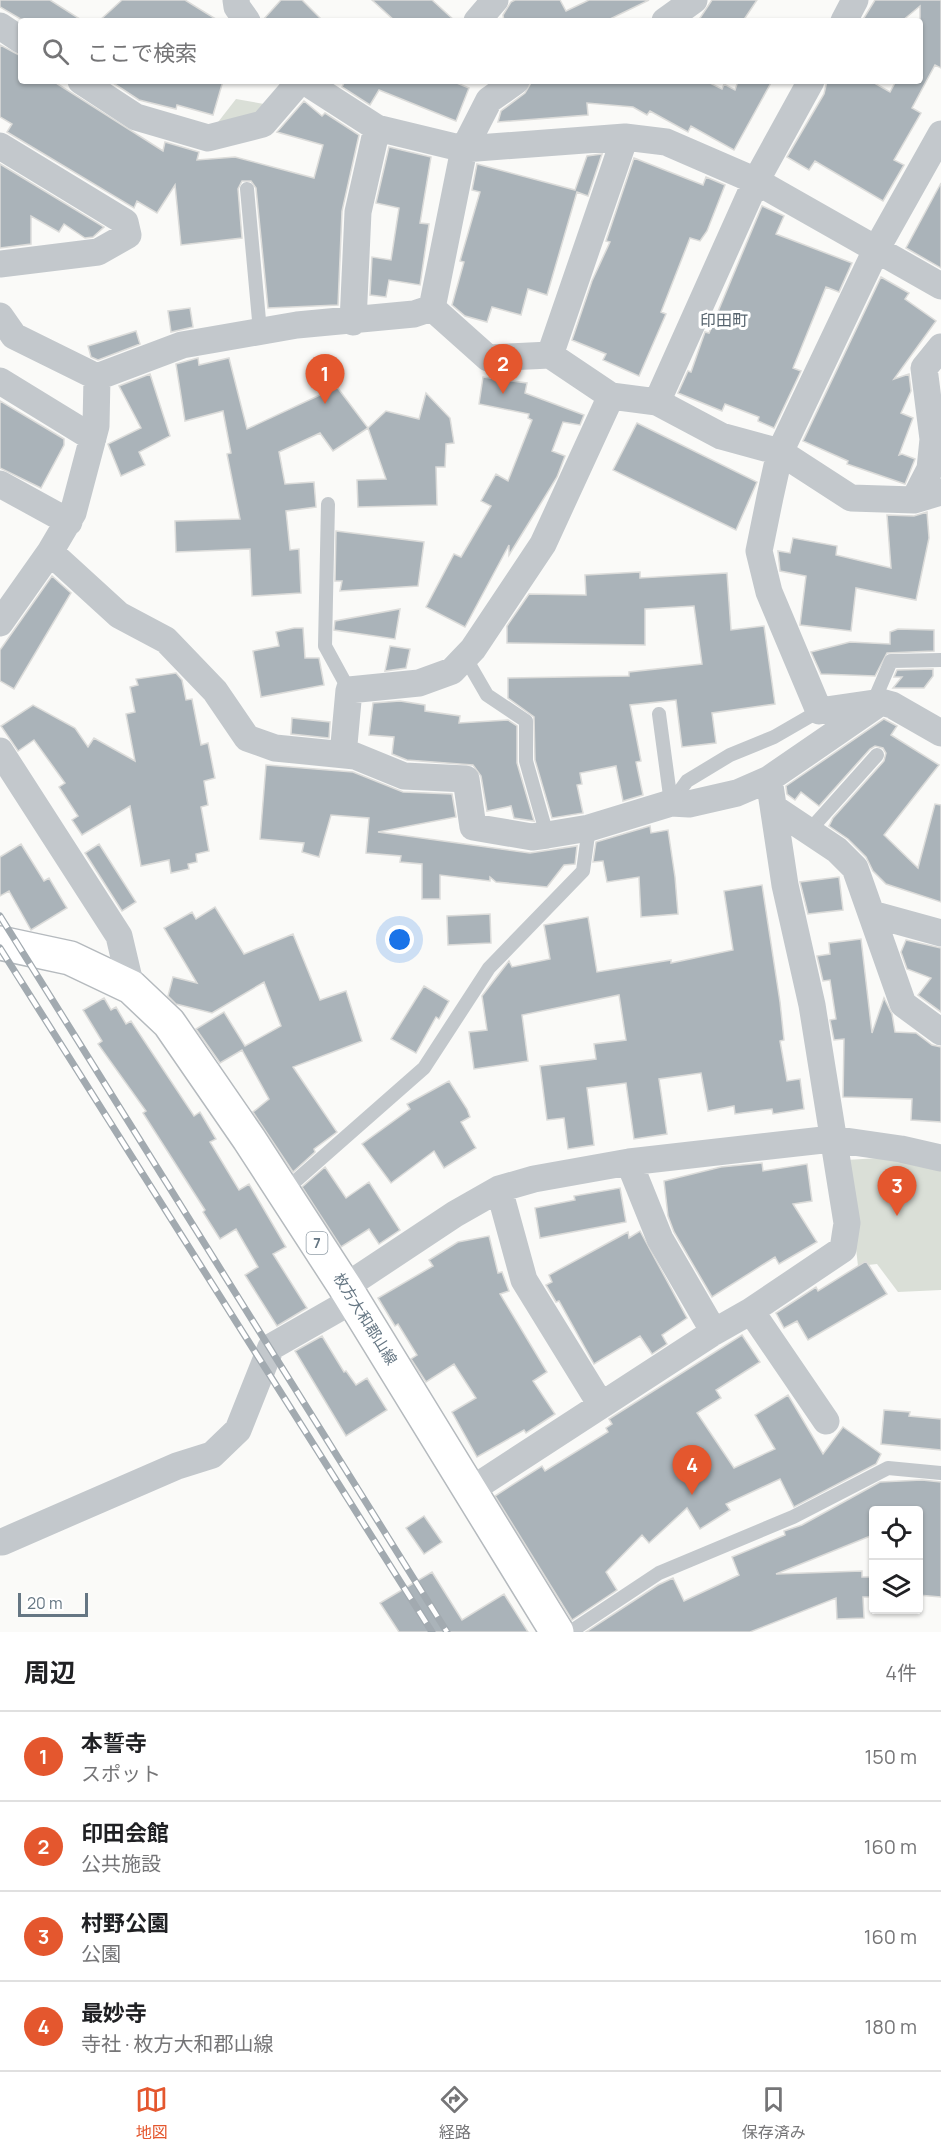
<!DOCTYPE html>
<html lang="ja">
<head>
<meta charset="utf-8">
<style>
	:root { --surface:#fff; --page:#f2f2f2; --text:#202124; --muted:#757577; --line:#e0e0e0; --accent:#e4572e }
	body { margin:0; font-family:Manrope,"Noto Sans JP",sans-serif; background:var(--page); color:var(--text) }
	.controls { position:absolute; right:18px; bottom:18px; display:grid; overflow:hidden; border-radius:6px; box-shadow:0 2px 4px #0004 }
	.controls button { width:54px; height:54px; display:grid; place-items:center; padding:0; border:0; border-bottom:2px solid var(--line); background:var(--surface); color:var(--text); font:30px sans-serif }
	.scale { position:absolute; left:18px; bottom:15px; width:70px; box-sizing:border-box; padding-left:6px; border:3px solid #657683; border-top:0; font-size:16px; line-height:21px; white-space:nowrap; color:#657683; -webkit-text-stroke:4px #fff; paint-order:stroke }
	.you { position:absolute; left:400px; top:940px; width:21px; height:21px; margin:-15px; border:4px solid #fff; border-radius:50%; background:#1a73e8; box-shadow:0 0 0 9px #1a73e833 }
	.badge { display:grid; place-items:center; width:39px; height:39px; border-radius:50%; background:var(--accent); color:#fff; font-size:20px; font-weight:700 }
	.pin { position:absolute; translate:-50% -50px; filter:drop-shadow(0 2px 3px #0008) }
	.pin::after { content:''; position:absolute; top:32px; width:21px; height:18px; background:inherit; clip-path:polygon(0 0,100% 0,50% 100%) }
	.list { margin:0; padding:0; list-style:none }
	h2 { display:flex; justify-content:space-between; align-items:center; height:78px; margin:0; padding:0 24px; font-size:26px }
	h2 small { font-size:20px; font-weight:400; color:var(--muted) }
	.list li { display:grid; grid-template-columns:39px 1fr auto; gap:18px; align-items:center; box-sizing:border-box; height:90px; padding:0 24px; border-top:2px solid var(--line) }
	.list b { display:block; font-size:22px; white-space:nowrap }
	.list p { margin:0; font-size:20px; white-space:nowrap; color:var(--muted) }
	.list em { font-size:20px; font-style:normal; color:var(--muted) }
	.icon { flex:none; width:33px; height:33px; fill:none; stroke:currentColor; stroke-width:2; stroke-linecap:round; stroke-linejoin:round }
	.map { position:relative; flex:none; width:941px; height:1632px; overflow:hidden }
	.search { position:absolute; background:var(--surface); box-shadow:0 2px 4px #0004; left:18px; right:18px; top:18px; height:66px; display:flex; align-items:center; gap:15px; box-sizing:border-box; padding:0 21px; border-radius:6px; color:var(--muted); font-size:22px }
	.sheet { height:438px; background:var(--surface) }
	nav { display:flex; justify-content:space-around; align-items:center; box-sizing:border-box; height:84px; border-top:2px solid var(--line); background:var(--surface); font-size:16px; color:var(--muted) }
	nav a { display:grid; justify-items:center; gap:3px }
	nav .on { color:var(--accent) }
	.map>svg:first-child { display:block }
	.green { fill:#dadfd7 }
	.building { fill:#aab3b9; stroke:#dcdcda; stroke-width:1.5 }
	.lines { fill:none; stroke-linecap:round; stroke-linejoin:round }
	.primary-casing { stroke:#b5babe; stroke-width:36 }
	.service { stroke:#c3c8cc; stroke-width:14 }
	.minor { stroke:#c3c8cc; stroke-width:27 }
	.primary { stroke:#fff; stroke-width:33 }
	.rail-casing { stroke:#a2aab0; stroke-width:7 }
	.rail { stroke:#fff; stroke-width:4.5; stroke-dasharray:14; stroke-linecap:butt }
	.labels { text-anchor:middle; stroke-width:6; stroke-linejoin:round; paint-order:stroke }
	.shield { fill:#fff; stroke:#939fa8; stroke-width:1.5 }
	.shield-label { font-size:14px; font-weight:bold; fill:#657683 }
	.street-label { font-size:15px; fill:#657683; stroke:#fff }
	.neighbourhood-label { font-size:16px; fill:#57646e; stroke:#fff }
</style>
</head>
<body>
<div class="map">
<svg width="941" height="1632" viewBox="0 0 941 1632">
	<rect width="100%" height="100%" fill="#fafaf8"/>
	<path class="green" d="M236,99L264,104L258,121L215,126Z
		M896,1157L941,1169V1290L898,1292L877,1264L858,1266L846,1160Z"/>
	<path class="building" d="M0,0H50L83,21H24L0,7Z
		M122,0H185L219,21H99Z
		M281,0H302L323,21H262Z
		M372,0H432L455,21H395Z
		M515,0H560L566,11L589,0H649L606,21H504L503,15L511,2Z
		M712,0H757L743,21H698Z
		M875,0H941V68L935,65L912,108L921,113L894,160L904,165L883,201L815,161L809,170L787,157L824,94L827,81H871L890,92L896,81H920V6L902,21H862Z
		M0,45L21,56V81H53L163,151L165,142L199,152L197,160L235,157L314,178L323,145L277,132L304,101L322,116L325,113L359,135L342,211L338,305L268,308L256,188L251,181H242L238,189L242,238L181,245L175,185L157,213L137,201L134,208L7,132L12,124L0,117Z
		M110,81H223L213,115L177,105L176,109L139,100Z
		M345,81H452L469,88L456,121L379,90L370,105L342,87Z
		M532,81H706L722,89L724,84L735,90L738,81H772L734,150L691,126L688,132L650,111L647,115L633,107L587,103L588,115L498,122L501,111L525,93Z
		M389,147L431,157L420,223L429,224L420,285L389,280L386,297L370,295L372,257L391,260L399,208L376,203Z
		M602,154L588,196L577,192L547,295L528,289L521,315L492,307L487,322L465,316L452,305L464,262L460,261L480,192L472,190L477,164L575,190L587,156Z
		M634,158L703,185L706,177L725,185L707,231L700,241L690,238L661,312L666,314L639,376L603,360L606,354L572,340L592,281L610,242L606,241Z
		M0,164L104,227L93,237L85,238L64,224L59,232L31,216V244L0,248Z
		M941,183V268L906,248Z
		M762,206L784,216L776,234L852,263L839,292L826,287L793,368L801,371L774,428L758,421L759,417L725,404L722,411L678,393L688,371L691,372L705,332L709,333Z
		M881,277L909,293L905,299L936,321L894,379L909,374L911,391L901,413L913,418L899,455L902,454L915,459L905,484L847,464L848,461L803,441Z
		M190,308L193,327L171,332L168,311Z
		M136,331L140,344L98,360L91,357L88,346Z
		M198,358L199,365L229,358L247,429L337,387L368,428L333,451L320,433L279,452L285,484L314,482L316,507L286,511L290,550L299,549L301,593L252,596L250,549L176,552L175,521L240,519L227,454L231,453L223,411L185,421L176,364Z
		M150,374L170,436L139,452L145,465L121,476L108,444L141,428L119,386Z
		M483,377L527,383L525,393L584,415L580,425L563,422L552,451L565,456L557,477L509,555V545L465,627L426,607L454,554L461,557L491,506L481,501L496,474L508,481L532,420L528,418L529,414L479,404Z
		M426,393L450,418L454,443L446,444L445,467H436L437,505L358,507L357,480L386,479L368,428L386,411L419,419Z
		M0,401L64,439V445L41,488L0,468Z
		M637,423L757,482L736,530L613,470Z
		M927,512L929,538L916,600L856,588L851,631L800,625L806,576L780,571L778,551L790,553L793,538L837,546L836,555L891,568L887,515L914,516Z
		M336,531L424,542L418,586L340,591L342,581H335Z
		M640,572V578L727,573L731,630L764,626L775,704L712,713L716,743L682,747L676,700L630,705L641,761L636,762L643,795L623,801L616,766L580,773L582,784L577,785L583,813L552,818L535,760L534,717L508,698V678L629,676V672L702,664L694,606L645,609V645L507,643V626L529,594L586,595L585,575Z
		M52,576L71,593L14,689L0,681V650Z
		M400,609L395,639L334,630L335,621Z
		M294,628H303L305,658H319L324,685L261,697L253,651L279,646L276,632Z
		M898,629L934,630V651L887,653L875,676L821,674L811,652L850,642L890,644V632Z
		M390,646L410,649L406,668L385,671Z
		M933,669V676L924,688H893L902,677H894L897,670Z
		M176,673L182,680L186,700L192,699L201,745L208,743L215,778L204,781L208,805L201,807L209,851L196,854L197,862L188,864L189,869L171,873L169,860L141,866L130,806L82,835L72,820L78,816L59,787L65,783L34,740L18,751L1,726L33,705L75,728L88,747L94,738L135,761L126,714L135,712L130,687L138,685L136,679Z
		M400,701L425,705V711L460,716L459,723L508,720L517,726V763L534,821L514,818L511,806L487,811L481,776L473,765L407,760L392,754L394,737L369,735L373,703Z
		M292,718L330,722L329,738L291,734Z
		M884,719L897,726L891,735L939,765L884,835L918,868L935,804L941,805V902L886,884L873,871L866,857L848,839L829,826L833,818L884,761L886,753L883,748L875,746L870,749L819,806L801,792L795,800L787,794L786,786Z
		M266,765L353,772L403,792L452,794L456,817L378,832L530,853L577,846L575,864L564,865L547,887L496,882L490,877V881L440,875V899H422V864L400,862L401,856L366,853L369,818L331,815L319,857L302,852L304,843L260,839Z
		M650,826L651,833L668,830L675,877L678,914L641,917L639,877L607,882L603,861L593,862L596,842Z
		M21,844L44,881L49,878L67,908L31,930L9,891L0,896V857Z
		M99,844L136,902L122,911L85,853Z
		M839,877L843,910L808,914L800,882Z
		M762,885L780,1002L784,1040L780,1041L787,1081L800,1079L804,1109L773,1114L772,1109L735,1114L734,1106L708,1111L701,1073L659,1079L667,1134L634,1139L626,1083L587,1088L594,1145L568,1149L564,1118L547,1120L540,1066L596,1059L594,1044L626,1040L619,995L522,1015L528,1061L474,1069L469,1032L487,1030L482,996L509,961L512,967L550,959L544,925L588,917L597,972L671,960V963L733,950L724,891Z
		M215,907L244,954L293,934L320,1000L346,991L362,1041L293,1067L337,1132L314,1149L315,1152L293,1172L253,1112L269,1099L242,1050L220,1063L196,1029L224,1012L245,1046L281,1026L264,982L212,1013L176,1004L168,996L173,977L197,983L164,928L192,912L196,919Z
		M490,914L491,943L448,945L447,916Z
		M861,939L872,1033L884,998L892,1014L895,1032L916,1033L932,1045L941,1047V1122L911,1120L912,1099L843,1097L844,1039L834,1040L830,1020L836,1019L830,980L823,981L817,956L830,954L829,943Z
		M906,940L941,948V1012L918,995L931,978L907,969L901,952Z
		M424,986L449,1001L439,1019L436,1017L416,1053L391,1039Z
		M104,998L111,1010L116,1007L126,1024L131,1021L194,1116L200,1112L216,1139L210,1142L239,1190L249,1184L286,1247L273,1254L307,1308L277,1326L245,1275L258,1267L236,1229L220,1239L203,1212L205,1210L143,1113L146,1111L98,1044L102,1041L83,1010Z
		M449,1081L467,1109L470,1117L461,1122L476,1148L444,1168L434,1151L391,1183L362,1144L410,1109L407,1104Z
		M762,1163L763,1171L807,1164L812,1201L793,1204L817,1242L779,1264L775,1257L712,1297L674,1232L668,1216L664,1181L721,1167Z
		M325,1167L346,1198L369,1182L400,1230L379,1244L369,1229L341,1247L302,1187Z
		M620,1188L626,1222L540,1238L535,1208L575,1200L574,1196Z
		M640,1231L687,1318L662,1335L667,1344L652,1354L640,1336L594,1364L559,1301L556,1302L546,1285L552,1282L549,1275L628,1232L629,1238Z
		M489,1236L498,1273L502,1272L509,1291L500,1294L547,1372L533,1381L555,1414L526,1433L524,1430L477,1457L452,1412L476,1398L454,1364L426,1382L411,1359L417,1355L398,1324L395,1326L378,1298L433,1266L429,1260L458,1242Z
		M866,1261L887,1294L808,1340L797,1321L784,1328L776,1313L816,1287L818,1291Z
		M742,1335L760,1362L716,1390L721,1398L697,1413L734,1468L775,1449L755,1415L788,1395L823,1454L843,1427L881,1454L876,1464L794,1507L780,1479L726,1504L730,1510L700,1529L687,1508L649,1543L642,1535L606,1572L617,1590L572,1620L495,1496L542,1466L545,1471L608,1432L606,1428L612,1424L609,1419Z
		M322,1336L344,1372L346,1371L356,1385L367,1378L387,1410L346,1436L295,1351Z
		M884,1410L910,1412L909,1416L941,1419V1450L881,1444Z
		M922,1480L941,1482V1597L918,1595V1510H873V1535L776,1574L862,1571V1577H873V1597H863L864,1618L837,1619L836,1598L750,1632H586L658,1585L673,1578L684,1601L739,1575L732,1557L785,1535L784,1531L802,1525L880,1482Z
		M424,1516L442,1542L424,1554L406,1528Z
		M432,1572L462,1620L504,1594L528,1632H399L380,1603Z"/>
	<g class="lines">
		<g class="primary-casing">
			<path id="primary" d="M0,943L70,958L131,987L169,1023L249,1139L345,1287L557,1632"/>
		</g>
		<path class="service" d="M247,189L260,331
			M328,504L325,646L349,690
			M465,657L487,695L526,721V761L547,835
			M873,703L891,661L940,660
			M659,714L671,803
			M671,803L687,781L730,755L774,737L819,711
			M809,831L877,755
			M283,1192L424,1068L489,968L583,871L589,828
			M570,1632L659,1573L793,1517L888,1468L941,1473"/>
		<path class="minor" d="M236,0L237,7L247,21
			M477,21L495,0
			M665,21L694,0
			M844,21L855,0
			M0,26L21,40
			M81,81L136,117L208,138L263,124L300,81
			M304,81L377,128L464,149L625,137L666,142L756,181L941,286
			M941,134L877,248L780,452L770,497L759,551L769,592L819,711L881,702L892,705L941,733
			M0,146L125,222L128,235L98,252L0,264
			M432,308L488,358L550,355L611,396L657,402L721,436L780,452L851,498L914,500L941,492
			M432,308L464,149L489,100L516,81
			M0,316L14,336L97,377L182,345L297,325L414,314L432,308
			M353,322L358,212L377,128
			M550,355L625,137
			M0,381L93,438
			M657,402L756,181L811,81
			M0,484L69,522
			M914,500L930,469L933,439L924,368L941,347
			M50,552L119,615L166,640L215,691L247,738L275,748L355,756L404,776L466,779L473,827L532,837L547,835L589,828L671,803L689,804L737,793L769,779L881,702
			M0,623L50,552L73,513L96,426L97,377
			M0,751L119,936L131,987
			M343,755L349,690L419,683L452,671L473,649L543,544L611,396
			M774,808L837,850L855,868L903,1004L941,1032
			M872,914L941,933
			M629,1162L660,1239L714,1332
			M499,1189L524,1280L601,1405
			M345,1287L455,1214L499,1189L534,1179L629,1162L832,1139L901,1149L941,1158
			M751,1311L826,1421
			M471,1490L714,1332L751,1311L843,1249L847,1223L812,1005L785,885L769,779
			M2,1542L177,1466L212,1455L238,1430L271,1347L353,1300"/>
		<use href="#primary" class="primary"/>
		<g class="rail-casing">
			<path id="rail" d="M0,916L447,1632
				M0,948L432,1632"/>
		</g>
		<use href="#rail" class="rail"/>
	</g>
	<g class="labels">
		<rect class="shield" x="306.5" y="1232" width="21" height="22" rx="4.5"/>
		<g class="shield-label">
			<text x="317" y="1248">7</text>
		</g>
		<g class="street-label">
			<text transform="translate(365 1319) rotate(58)" y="5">枚方大和郡山線</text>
		</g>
		<g class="neighbourhood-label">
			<text x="724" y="326">印田町</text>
		</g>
	</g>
</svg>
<div class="controls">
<button><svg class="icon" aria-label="locate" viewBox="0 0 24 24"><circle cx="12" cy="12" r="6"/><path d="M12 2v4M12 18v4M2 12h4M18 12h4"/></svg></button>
<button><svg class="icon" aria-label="layers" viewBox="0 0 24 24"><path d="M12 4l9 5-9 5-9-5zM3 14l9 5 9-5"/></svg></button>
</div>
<div class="scale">20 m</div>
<div class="you"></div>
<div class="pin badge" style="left:325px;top:404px">1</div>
<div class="pin badge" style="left:503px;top:394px">2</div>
<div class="pin badge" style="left:897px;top:1216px">3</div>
<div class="pin badge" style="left:692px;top:1495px">4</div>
<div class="search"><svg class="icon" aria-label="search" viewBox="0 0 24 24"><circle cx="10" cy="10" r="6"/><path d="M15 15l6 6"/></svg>ここで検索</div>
</div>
<section class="sheet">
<h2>周辺<small>4件</small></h2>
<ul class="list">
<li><span class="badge">1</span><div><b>本誓寺</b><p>スポット</p></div><em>150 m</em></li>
<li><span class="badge">2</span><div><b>印田会館</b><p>公共施設</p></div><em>160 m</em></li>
<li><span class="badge">3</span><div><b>村野公園</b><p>公園</p></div><em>160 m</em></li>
<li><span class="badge">4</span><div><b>最妙寺</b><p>寺社 · 枚方大和郡山線</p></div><em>180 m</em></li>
</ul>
</section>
<nav>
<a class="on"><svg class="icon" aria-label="map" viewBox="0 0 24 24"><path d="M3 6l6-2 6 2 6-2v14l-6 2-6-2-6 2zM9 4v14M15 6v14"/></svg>地図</a>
<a><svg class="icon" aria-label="directions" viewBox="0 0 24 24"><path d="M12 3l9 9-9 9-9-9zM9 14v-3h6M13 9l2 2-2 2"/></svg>経路</a>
<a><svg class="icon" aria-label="saved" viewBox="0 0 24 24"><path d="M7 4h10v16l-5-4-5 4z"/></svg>保存済み</a>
</nav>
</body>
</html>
